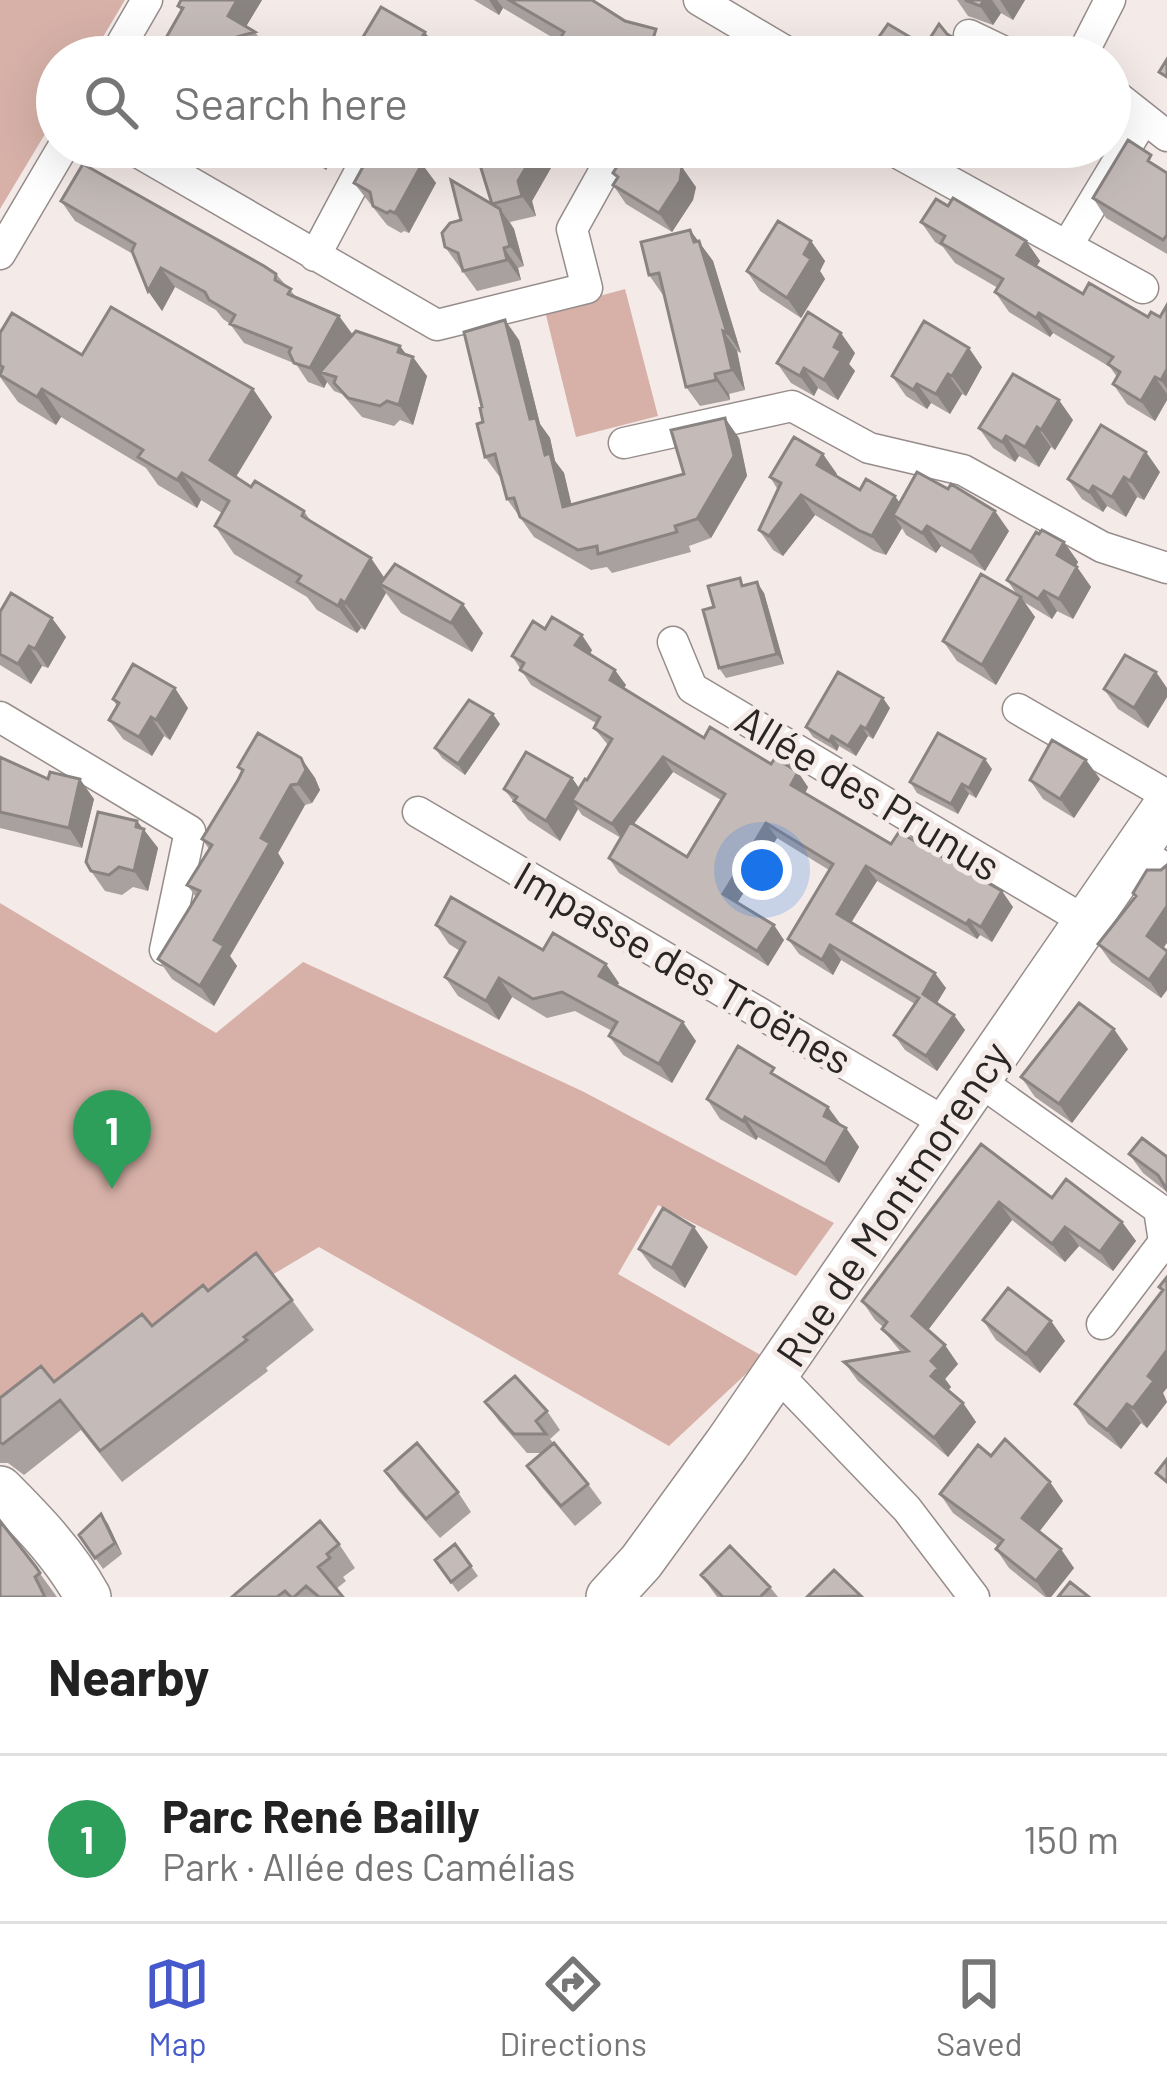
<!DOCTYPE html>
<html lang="en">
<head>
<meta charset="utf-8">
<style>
	:root { --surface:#fff; --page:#f6f6f6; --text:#222; --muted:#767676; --line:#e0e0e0; --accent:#4559cd }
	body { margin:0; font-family:Barlow,sans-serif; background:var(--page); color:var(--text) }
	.you { position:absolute; left:762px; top:870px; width:42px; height:42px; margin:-30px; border:9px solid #fff; border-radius:50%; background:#1a73e8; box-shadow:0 0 0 18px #1a73e833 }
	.badge { display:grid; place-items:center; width:78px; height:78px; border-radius:50%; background:var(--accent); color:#fff; font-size:39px; font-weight:700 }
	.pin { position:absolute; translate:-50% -99px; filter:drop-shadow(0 3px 6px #0008) }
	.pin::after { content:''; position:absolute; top:63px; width:42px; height:36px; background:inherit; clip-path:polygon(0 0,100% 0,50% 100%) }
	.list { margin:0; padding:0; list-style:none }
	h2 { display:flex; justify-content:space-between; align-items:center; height:156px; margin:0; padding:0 48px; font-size:51px }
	h2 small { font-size:39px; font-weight:400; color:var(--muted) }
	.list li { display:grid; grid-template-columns:78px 1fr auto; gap:36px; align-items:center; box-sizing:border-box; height:168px; padding:0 48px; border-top:3px solid var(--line) }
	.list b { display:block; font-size:45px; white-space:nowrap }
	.list p { margin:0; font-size:39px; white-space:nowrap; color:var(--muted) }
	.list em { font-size:39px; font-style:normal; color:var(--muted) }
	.icon { flex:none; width:66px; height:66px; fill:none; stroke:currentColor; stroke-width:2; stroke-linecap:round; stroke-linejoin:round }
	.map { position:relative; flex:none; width:1167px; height:1597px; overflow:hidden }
	.search { position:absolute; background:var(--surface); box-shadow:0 12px 48px #0002; left:36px; right:36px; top:36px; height:132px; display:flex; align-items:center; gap:30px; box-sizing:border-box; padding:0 42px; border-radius:66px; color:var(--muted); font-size:45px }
	.sheet { height:324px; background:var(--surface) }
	nav { display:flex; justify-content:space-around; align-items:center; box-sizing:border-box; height:168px; border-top:3px solid var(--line); background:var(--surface); font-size:33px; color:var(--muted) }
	nav a { display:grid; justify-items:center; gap:6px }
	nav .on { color:var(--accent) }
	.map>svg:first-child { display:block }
	.green { fill:#d7b1a8 }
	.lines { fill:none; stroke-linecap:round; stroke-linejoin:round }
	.street-casing { stroke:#968d8b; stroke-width:33 }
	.secondary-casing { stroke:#968d8b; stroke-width:48 }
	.street { stroke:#fff; stroke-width:30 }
	.secondary { stroke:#fff; stroke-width:45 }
	.wall { fill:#a9a19f; fill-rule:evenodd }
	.shaded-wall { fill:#898382 }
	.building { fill:#c4bbb9; stroke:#898382; stroke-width:3 }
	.labels { text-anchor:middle; stroke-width:10; stroke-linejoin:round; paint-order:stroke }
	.street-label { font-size:42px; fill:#292625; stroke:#f4eae8 }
</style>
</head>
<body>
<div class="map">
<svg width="1167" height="1597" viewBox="0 0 1167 1597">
	<rect width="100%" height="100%" fill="#f4eae8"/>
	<path class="green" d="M0,0H125L91,57H57V114L0,209Z
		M625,289L658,416L576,437L545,311Z
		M0,903L216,1033L303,962L582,1091L834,1223L796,1276L658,1205L618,1274L764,1357L669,1446L319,1247L80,1389L0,1415Z"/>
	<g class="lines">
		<g class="street-casing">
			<path id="street" d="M699,0L795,57
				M969,35L1015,57
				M114,57L147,0
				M1088,57L1085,49L1110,0
				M1110,91L1167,136
				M129,147L437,325L587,288L572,229L611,159
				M887,147L1143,288
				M1067,246L1144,118
				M0,254L63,147
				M315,256L373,147
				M624,443L792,406L869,448L963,470L1102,547L1167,568
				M673,642L692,688L1087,922
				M1018,709L1167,795
				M0,717L190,831L165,950
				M418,812L948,1124
				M1137,849L1167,870
				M978,1080L1159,1209L1164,1242L1102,1324
				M777,1374L907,1509L974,1597"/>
		</g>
		<g class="secondary-casing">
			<path id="secondary" d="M0,1489C34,1523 65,1555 88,1597
				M609,1597L641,1562L727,1444L1167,805"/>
		</g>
		<use href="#street" class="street"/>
		<use href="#secondary" class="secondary"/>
	</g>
	<path class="wall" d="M181,0H262L246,26L255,32L269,51L248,57H148L158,52L181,11L178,6Z
		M474,0H592L625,21L665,43L714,57H571L560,42L503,8L499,15Z
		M957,0H1025L1013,20L1001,13L993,25L968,16Z
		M289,147H340L326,170Z
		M496,147H563L532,201L536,216L510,222L514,229L524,266L518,268L521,280L477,291L445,247L461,220L492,205L507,157L500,153Z
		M740,147H815L811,165Z
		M1024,147H1048L1043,156Z
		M422,164L436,183L409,233L404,231L401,233L387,225L354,183Z
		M1162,170L1167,173V254L1106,218L1093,198Z
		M613,173L696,187L693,200L672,232L626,204L613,185L617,178Z
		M61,201L276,274L297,298L339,316L352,335L406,355L427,376L413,425L400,420L394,426L362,417L342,394L334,391L327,382L324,388L308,382L296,364L244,343L230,324L223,319L216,310L175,287L162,311L133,254L75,221Z
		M948,206L1026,241L1040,261L1036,266L1083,294L1148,317H1160L1167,305V400L1155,421L1127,404L1113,384L1117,377L1110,367L1053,333L1050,337L1009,312L995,292L998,288L955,263L943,247L935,242L921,222Z
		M690,230L713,261L741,353L737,351L745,390L729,394L730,400L700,406L686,387L664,295H663L649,275Z
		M811,241L825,261L820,271L825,279L801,318L760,291L747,271Z
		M0,333L82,355L253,389L272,417L236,477L251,487L304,511L312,523L385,578L483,633L472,652L401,613L386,593L365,630L361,628L357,633L317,610L307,597L234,554L215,526L222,513L201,500L197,508L158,485L146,468L61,417L56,425L18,402L0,377Z
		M519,340L540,424L550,438L555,461L564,473L571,505L684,474L739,438L747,476L711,538L689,546L691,552L612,573L607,567L591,570L534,537L507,499L501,476H499L485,457L482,407Z
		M855,353L849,364L855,371L838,400L818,388L814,396L791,383L777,363Z
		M982,367L966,396L962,394L950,414L931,403L927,409L906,396L892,376Z
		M1073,420L1055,450L1051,447L1039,467L1019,456L1015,462L993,448L979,428Z
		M1160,472L1144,500L1137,497L1126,517L1107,506L1103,512L1082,499L1068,479Z
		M837,474L836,476L860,490L900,503L1009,531L985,571L941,546L936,553L906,535L902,528L886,555L874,551L815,515L783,556L773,550L759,530L778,490L770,477Z
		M1064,542L1078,562L1076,566L1091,587L1073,619L1057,611L1052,619L1024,602L1035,617L996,685L957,661L943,641L1018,596L1007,580Z
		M745,585L764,593L784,664L726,678L719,668L714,607Z
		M0,612L66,637L48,668L42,666L31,684L0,665Z
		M545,629L592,650L590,654L626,685L624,688L704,738L808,787L805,793L891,844L1013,907L992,942L980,935L977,939L877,881L851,923L946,988L937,1003L965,1030L937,1071L905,1050L894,1035L915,1004L841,960L833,975L799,954L788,939L829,870L777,838L737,903L784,940L768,966L619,873L609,858L621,838L582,815L578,809L560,841L528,820L504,789L572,778L579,788L587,780L608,745L594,728L596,723L531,685L512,656ZM673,772L721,800L687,857L634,824Z
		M1167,688V697L1148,728L1118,709L1104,689Z
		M113,699L188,708L170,740L164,736L152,756L123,739L109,720L117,706Z
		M890,708L873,739L868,736L856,756L839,746L837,751L813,737L806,727Z
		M500,724L465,775L442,758L435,748Z
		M0,757L94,799L82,848L0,828Z
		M301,758L315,778L320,790L312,803L305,805L278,853L284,863L230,956L237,966L214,1006L172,979L158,959L196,897L187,885L209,849L202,839L242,772L238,767Z
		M1086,760L1100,779L1074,818L1043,799L1030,780Z
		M992,769L976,798L969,794L958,814L917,793L910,782Z
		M137,821L158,848L148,891L133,887L122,895L105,891L91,871Z
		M1147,870L1163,948L1167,951V990L1161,998L1111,962L1098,944L1135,897L1133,893Z
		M436,925L543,950L619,983L617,986L696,1041L672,1083L623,1055L609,1036L612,1031L575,1011L547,1018L512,997L499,1020L458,996L445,977L460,951L449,944Z
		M1128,1049L1072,1123L1035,1097L1021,1077Z
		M782,1080L846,1128L859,1147L839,1183L758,1137L756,1140L720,1119L707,1099Z
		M981,1144L1052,1198L1122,1222L1136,1241L1113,1271L1079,1246L1065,1262L1012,1220L928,1330L958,1364L945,1379L951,1387L948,1390L963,1403L976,1422L948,1457L858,1381L844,1362L901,1352L882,1329L883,1327L875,1320L862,1301Z
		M1129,1154L1167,1157V1192L1143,1173Z
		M708,1247L685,1288L653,1268L639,1249Z
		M1167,1277L1163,1393L1167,1402L1147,1428L1141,1423L1121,1449L1088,1424L1075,1404L1162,1292L1159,1287Z
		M208,1291L292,1300L314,1330L266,1368L268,1371L122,1482L81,1430L24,1475L8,1463H0V1398L54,1382L152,1326Z
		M983,1320L1051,1321L1065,1341L1040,1373L996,1340Z
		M485,1402L547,1411L560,1430L550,1439L588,1484L602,1503L575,1526L541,1486L527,1466L543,1453H527L499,1421Z
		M991,1456L1050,1482L1063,1501L1039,1532L1074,1568L1051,1597H1045L1009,1568L996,1549L998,1546L953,1513L940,1494Z
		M385,1471L458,1492L471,1512L440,1538L398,1490Z
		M101,1514L108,1524L122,1554L103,1569L79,1535Z
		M7,1528L57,1597H0Z
		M339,1544L355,1568L343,1577L346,1581L336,1589L343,1597H232Z
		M455,1544L478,1576L458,1592L435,1560Z
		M701,1575L770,1587L778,1597H717Z"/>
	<path class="shaded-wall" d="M237,0H262L241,35L228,16Z
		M489,0H497L503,8L499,15Z
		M984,0H992L1001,13L993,25L980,6Z
		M1000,0H1025L1013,20Z
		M425,32L439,52L436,57H410Z
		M222,41L233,57H213Z
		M315,147H340L326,170L313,151Z
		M538,147H563L532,201L536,216L522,196L518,181Z
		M798,147H815L811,165Z
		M1036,147H1048L1043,156Z
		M422,164L436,183L409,233L395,213Z
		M682,167L696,187L693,200L672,232L659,213Z
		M500,209L514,229L524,266L510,246Z
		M690,230L713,261L741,353L727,333Z
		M811,241L825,261L820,271L825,279L801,318L787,298L804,254Z
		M1026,241L1040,261L1031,275L1017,255Z
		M504,248L518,268L521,280L507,260Z
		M161,268L175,287L162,311L148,291Z
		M1039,313L1053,333L1050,337L1036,318Z
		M339,316L353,335L320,372L327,382L324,388L310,368Z
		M505,320L519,340L540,424L550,438L555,461L564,473L577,527L563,507L530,419Z
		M723,331L737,351L745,390L732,370Z
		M841,333L855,353L849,364L855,371L838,400L824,380L834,347Z
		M400,346L412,362L413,357L427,376L413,425L399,405L398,352Z
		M969,348L982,367L966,396L952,376Z
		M804,368L818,388L814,396L800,376Z
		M1167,369V389L1161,380Z
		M715,374L729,394L730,400L716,380Z
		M948,374L962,394L950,414L936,394Z
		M1155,377L1167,394V400L1155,421L1141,401Z
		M917,384L931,403L927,409L913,390Z
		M42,389L61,417L56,425L37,397Z
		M253,389L272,417L229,488L210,460Z
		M1059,400L1073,420L1055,450L1041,430Z
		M725,418L739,438L747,476L711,538L697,519Z
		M1037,427L1051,447L1039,467L1025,447Z
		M1006,436L1019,456L1015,462L1002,442Z
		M1146,452L1160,472L1144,500L1130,481Z
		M823,454L837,474L831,485L817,465Z
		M182,473L201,500L197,508L177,480Z
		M1124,477L1137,497L1126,517L1112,497Z
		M1093,486L1107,506L1103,512L1089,492Z
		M801,495L815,515L783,556L769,536Z
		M895,496L909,516L893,515L902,528L886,555L872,536Z
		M995,511L1009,531L985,571L971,552Z
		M927,526L941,546L936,553L922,533Z
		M1064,542L1078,562L1071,575L1057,555Z
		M371,558L390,586L380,584L386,593L365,630L345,603Z
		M1077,567L1091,587L1073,619L1059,599Z
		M757,582L764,593L784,664L777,654Z
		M1044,591L1057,611L1052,619L1038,599Z
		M1021,597L1035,617L996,685L982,665Z
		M341,600L361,628L357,633L338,606Z
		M463,604L483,633L472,652L451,623Z
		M52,618L66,637L48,668L35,649Z
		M582,635L592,650L586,661L575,645Z
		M29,646L42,666L31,684L18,664Z
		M615,670L626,685L620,695L610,680Z
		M1156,672L1167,688V697L1148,728L1134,708Z
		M175,688L188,708L170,740L156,720Z
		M883,698L890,708L873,739L866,729Z
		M493,714L500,724L465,775L458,764Z
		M151,717L164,736L152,756L139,737Z
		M861,726L868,736L856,756L848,746Z
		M832,736L839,746L837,751L829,741Z
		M663,757L673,772L622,839L612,824Z
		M301,758L315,778L320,790L312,803L298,784Z
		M985,759L992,769L976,798L969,788Z
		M1086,760L1100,779L1074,818L1060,799Z
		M798,772L808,787L802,800L791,785Z
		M572,778L585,797L572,800L578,809L560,841L546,821Z
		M80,779L94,799L82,848L69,828Z
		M962,784L969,794L958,814L951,804Z
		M291,785L305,805L278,853L284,863L230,956L237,966L214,1006L200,986L214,940L261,838Z
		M137,821L158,848L148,891L134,871Z
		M766,823L777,838L733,910L723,894Z
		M866,866L877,881L847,929L837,914Z
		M1002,891L1013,907L992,942L981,927Z
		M1167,906V943L1159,954L1147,936Z
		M969,920L980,935L977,939L966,924Z
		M774,925L784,940L768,966L757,951Z
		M830,945L841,960L833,975L822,960Z
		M1167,954V990L1161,998L1149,980Z
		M606,964L619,983L612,995L599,976Z
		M935,973L946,988L933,1009L923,994Z
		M499,978L512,997L499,1020L486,1001Z
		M954,1015L965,1030L937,1071L926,1056Z
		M683,1022L696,1041L672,1083L659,1064Z
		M1114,1029L1128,1049L1072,1123L1059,1104Z
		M828,1107L842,1126L824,1116Z
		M745,1117L758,1137L756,1140L743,1121Z
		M846,1128L859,1147L839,1183L825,1164Z
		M999,1202L1012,1220L925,1334L912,1316Z
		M1122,1222L1136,1241L1113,1271L1100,1252Z
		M694,1227L708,1247L685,1288L672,1268Z
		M1065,1227L1079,1246L1065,1262L1052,1244Z
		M1051,1321L1065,1341L1040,1373L1026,1354Z
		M945,1345L958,1364L945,1379L951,1387L945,1395L931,1376V1361Z
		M1167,1350V1388L1163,1393L1167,1402L1147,1428L1133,1408L1148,1376Z
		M963,1403L976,1422L948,1457L934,1438Z
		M1127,1404L1141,1423L1121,1449L1107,1430Z
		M1050,1482L1063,1501L1035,1537L1022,1518Z
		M101,1514L108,1524L122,1554L115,1543Z
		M1061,1549L1074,1568L1051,1597H1047L1036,1581Z"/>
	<path class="building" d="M181,0H237L228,16L255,32L222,41L213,57H148L152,50L158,52L183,8L178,6Z
		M509,0H592L625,21L656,29L653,39L714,57H587L559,40L564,32Z
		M965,0H984L980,6Z
		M381,7L425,32L410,57H344L355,40L363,37Z
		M888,24L925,46L939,24L947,34L987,57H871L867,54Z
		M1167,59V77L1159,72Z
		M1128,140L1151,155L1148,161L1167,173V235L1163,240L1093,198Z
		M374,147L387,149L394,147L422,164L395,213L390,211L387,213L373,206L370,192L354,183Z
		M510,147H538L518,181L522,196L492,204L480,165L519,152Z
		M629,147H647L682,167L680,181L659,213L613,185L618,177L613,173Z
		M83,164L264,266L276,274L275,280L291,289L288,294L339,316L310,368L294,363L289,352L291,348L230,324L235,315L209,300L205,292L161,268L148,291L132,251L135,244L61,201Z
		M451,180L500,209L510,246L504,248L507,260L463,271L458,253L445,247L442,233L450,223L461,220Z
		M953,198L1026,241L1017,255L1083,294L1089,283L1148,317L1151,312L1160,317L1167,305V369L1161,380L1155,377L1141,401L1113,384L1120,372L1108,364L1113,357L1039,313L1036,318L995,292L1003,279L941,243L945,236L921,222L936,199L948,206Z
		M778,221L811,241L804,254L811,259L787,298L747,271Z
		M690,230L694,242L699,241L727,333L723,331L732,370L715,374L716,380L686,387L659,273L649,275L641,242Z
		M111,307L253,389L210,460L251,487L255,481L304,511L302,516L371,558L345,603L341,600L338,606L297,582L301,576L215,526L229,501L182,473L177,480L138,457L143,450L42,389L37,397L0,375L3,367L0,365V333L12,313L82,355Z
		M808,312L841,333L834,347L841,351L824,380L804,368L800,376L777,363Z
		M505,320L530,419L536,418L545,455L550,453L563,507L684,474L671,430L725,418L734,456L697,519L675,526L677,532L598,554L597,546L578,550L520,517L514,498L507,499L495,454L485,457L477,424L483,422L480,408L482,407L464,332Z
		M924,321L969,348L952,376L948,374L936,394L917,384L913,390L892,376Z
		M356,331L400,346L398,352L413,357L399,405L387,401L380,406L348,398L334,383L336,377L320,372Z
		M1013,374L1059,400L1041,430L1037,427L1025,447L1006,436L1002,442L979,428Z
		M1101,425L1146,452L1130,481L1124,477L1112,497L1093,486L1089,492L1068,479Z
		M794,437L823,454L817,465L860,490L866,479L895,496L872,536L860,531L801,495L769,536L759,530L781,483L770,477Z
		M917,472L948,489L951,484L995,511L971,552L927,526L922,533L893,515Z
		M1042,530L1064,542L1057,555L1077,567L1059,599L1044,591L1038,599L1007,580L1036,532L1039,534Z
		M395,564L463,604L451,623L380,584Z
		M981,574L1021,597L982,665L943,641Z
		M740,578L742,586L757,582L777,654L719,668L703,610L714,607L708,586Z
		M11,593L52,618L35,649L29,646L18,664L0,654V612Z
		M552,617L582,635L575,645L615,670L610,680L704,738L710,727L771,764L775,758L798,772L791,785L891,844L899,832L1002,891L981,927L969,920L966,924L866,866L837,914L935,973L923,994L954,1015L926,1056L894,1035L919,998L830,945L822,960L788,939L833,864L766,823L723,894L774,925L757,951L609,858L630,822L687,857L725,794L663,757L612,824L572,800L585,779L587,780L612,739L594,728L600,717L520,670L524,663L512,656L533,621L545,629Z
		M1125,655L1156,672L1134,708L1104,689Z
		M133,664L175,688L156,720L151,717L139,737L109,720L119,703L113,699Z
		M838,672L883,698L866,729L861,726L848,746L832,736L829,741L806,727Z
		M469,700L493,714L458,764L435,748Z
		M258,733L301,758L306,770L298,784L291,785L261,838L270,843L214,940L224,946L200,986L158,959L200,891L187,885L212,845L202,839L238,780L243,770L238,767Z
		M938,733L985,759L969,788L962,784L951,804L910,782Z
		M1052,740L1086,760L1060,799L1030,780Z
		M526,752L572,778L546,821L514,801L517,797L504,789Z
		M0,757L48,779L50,772L80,779L69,828L0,812Z
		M98,812L137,821L136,827L144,829L134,871L119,867L109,875L91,871L86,862Z
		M1167,865V906L1147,936L1167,951V954L1149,980L1098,944L1136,896L1133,893L1147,870H1161Z
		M451,897L543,950L553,933L606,964L599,976L683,1022L659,1064L609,1036L617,1022L562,992L533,999L499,978L486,1001L445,977L465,942L436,925Z
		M1079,1003L1114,1029L1059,1104L1021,1077Z
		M738,1046L774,1068L771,1073L828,1107L824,1116L846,1128L825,1164L745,1117L743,1121L707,1099Z
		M1142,1138L1167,1157V1190L1158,1175L1129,1154Z
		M981,1144L1052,1198L1066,1179L1122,1222L1100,1252L1065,1227L1052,1244L999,1202L912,1316L945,1345L931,1361L938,1368L931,1376L963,1403L934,1438L844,1362L908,1351L882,1329L887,1322L862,1301Z
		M663,1208L694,1227L672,1268L639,1249Z
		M256,1253L292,1300L244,1337L247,1340L100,1451L60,1400L3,1444L0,1442V1398L41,1366L54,1382L142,1314L152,1326L203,1285L208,1291Z
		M1167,1277V1350L1148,1376L1154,1381L1133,1408L1127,1404L1107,1430L1075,1404L1163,1290L1159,1287Z
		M1008,1288L1051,1321L1026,1354L983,1320Z
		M515,1376L547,1411L536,1421L546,1434H514L485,1402Z
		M1005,1439L1050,1482L1022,1518L1061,1549L1036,1581L996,1549L1003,1540L940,1494L978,1445L991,1456Z
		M417,1443L458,1492L426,1519L385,1471Z
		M554,1443L588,1484L561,1506L527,1466Z
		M1167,1459V1482L1156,1473Z
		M101,1514L115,1543L95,1558L79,1535Z
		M0,1521L36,1567L40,1573L35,1577L45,1597H0Z
		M320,1521L339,1544L327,1554L330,1558L318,1567L343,1597H319L306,1586L294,1597H291L285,1591L277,1597H232Z
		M455,1544L471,1566L451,1582L435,1560Z
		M730,1546L770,1587L760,1597H723L701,1575Z
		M834,1570L861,1596L807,1597Z
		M1070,1582L1089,1597H1058Z"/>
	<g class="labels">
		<g class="street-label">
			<text transform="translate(868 793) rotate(31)" y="15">Allée des Prunus</text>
			<text transform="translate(683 968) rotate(30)" y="15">Impasse des Troënes</text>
			<text transform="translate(893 1204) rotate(-56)" y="15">Rue de Montmorency</text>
		</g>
	</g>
</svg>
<div class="you"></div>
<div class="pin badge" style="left:112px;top:1189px;background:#2e9e5b">1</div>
<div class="search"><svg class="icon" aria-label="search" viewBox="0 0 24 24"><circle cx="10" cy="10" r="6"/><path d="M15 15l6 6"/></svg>Search here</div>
</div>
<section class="sheet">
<h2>Nearby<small></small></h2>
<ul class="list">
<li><span class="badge" style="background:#2e9e5b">1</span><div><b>Parc René Bailly</b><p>Park · Allée des Camélias</p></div><em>150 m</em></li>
</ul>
</section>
<nav>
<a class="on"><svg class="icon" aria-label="map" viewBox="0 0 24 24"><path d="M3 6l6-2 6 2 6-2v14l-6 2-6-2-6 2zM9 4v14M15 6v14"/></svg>Map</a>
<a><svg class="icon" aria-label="directions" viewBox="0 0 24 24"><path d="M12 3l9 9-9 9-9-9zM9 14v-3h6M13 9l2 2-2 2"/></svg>Directions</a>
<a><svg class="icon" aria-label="saved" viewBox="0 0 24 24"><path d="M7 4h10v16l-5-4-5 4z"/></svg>Saved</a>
</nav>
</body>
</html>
